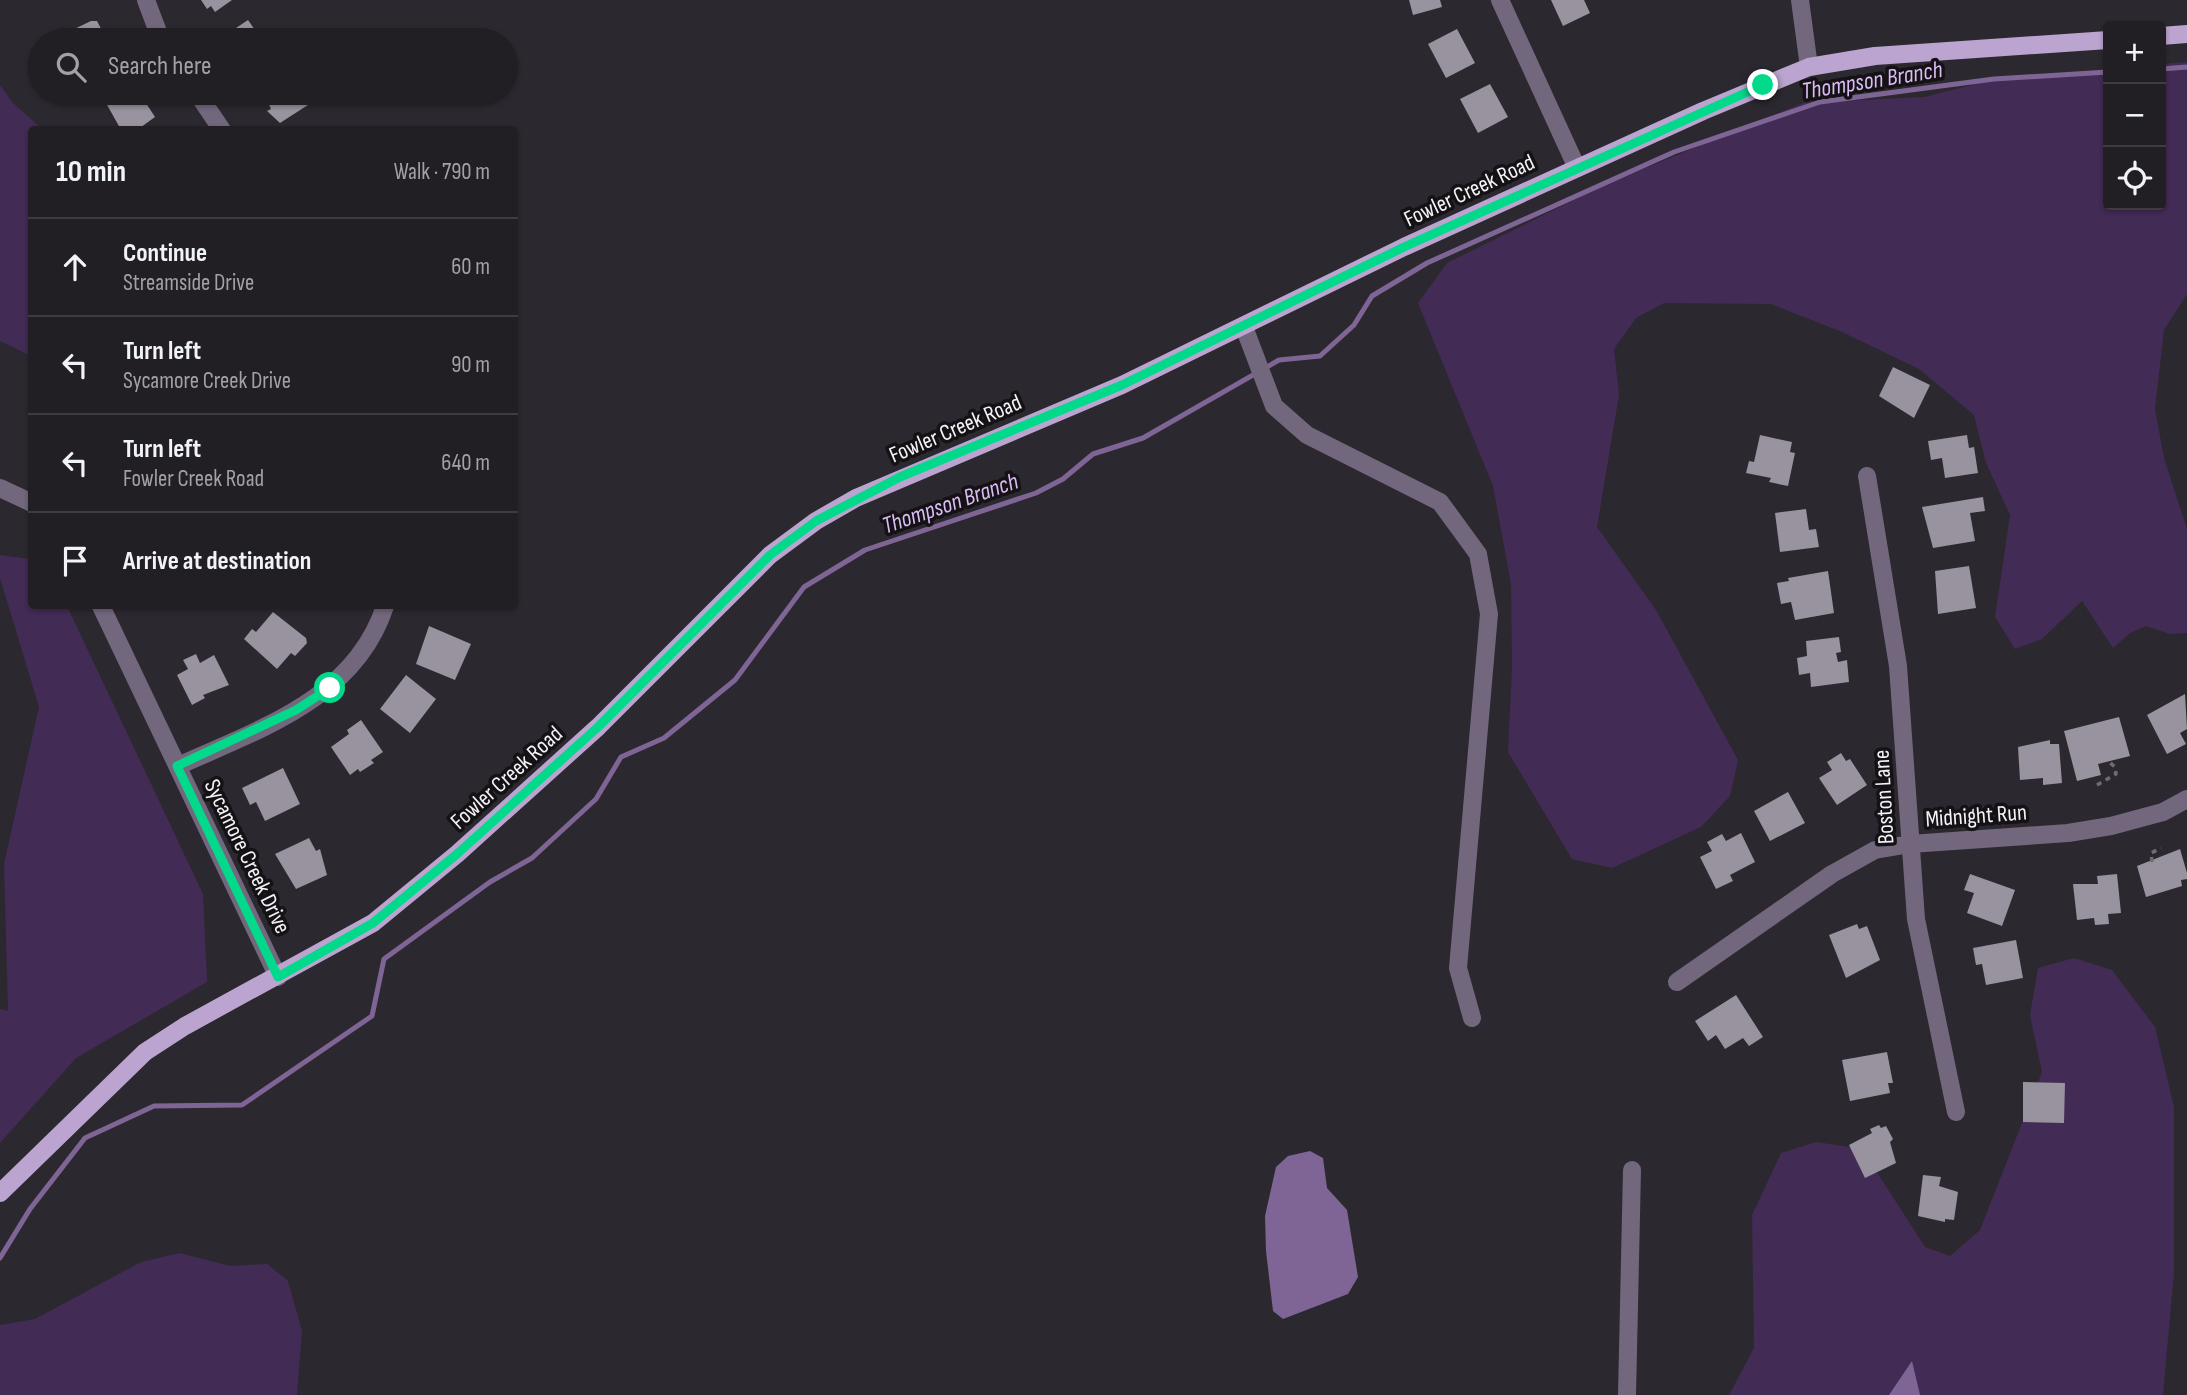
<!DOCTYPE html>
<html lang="en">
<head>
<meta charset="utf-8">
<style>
	:root { --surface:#211e24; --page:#29272c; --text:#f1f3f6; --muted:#a2a2a6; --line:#3e3c41 }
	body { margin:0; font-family:"Sofia Sans Condensed",sans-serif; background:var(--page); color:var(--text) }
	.controls { position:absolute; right:21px; top:21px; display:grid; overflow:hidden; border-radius:7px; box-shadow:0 2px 5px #0004 }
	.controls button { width:63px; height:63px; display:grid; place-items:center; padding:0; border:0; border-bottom:2px solid var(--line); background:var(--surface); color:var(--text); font:35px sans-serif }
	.stop { position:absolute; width:21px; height:21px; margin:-16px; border:5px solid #03d98b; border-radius:50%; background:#fff }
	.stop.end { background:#03d98b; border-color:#fff; box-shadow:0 2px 7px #0008 }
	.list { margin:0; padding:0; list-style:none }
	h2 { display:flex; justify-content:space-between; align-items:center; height:91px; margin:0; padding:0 28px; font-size:30px }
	h2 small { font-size:23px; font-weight:400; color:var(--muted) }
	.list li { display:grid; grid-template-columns:46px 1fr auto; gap:21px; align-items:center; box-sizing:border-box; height:98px; padding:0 28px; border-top:2px solid var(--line) }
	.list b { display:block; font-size:26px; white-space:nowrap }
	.list p { margin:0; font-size:23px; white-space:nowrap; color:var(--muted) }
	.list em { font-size:23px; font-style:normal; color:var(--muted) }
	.icon { flex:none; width:38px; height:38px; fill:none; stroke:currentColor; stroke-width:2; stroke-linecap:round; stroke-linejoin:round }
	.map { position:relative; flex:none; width:2187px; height:1395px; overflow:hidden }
	.search { position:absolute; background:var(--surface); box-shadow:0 2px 5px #0004; left:28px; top:28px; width:490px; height:77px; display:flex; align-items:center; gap:18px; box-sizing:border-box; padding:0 24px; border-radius:38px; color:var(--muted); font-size:26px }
	.panel { position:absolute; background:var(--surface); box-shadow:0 2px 5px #0004; left:28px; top:126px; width:490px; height:483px; border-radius:7px }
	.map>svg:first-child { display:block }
	.green { fill:#422b55 }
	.water { fill:#7f6595 }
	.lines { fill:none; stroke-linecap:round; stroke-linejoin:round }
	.stream { stroke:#7f6595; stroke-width:5 }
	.building { fill:#98939e }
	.path { stroke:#706c74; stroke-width:3.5; stroke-dasharray:5 5; stroke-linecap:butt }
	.minor { stroke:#72677c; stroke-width:18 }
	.major { stroke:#bba4cf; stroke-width:18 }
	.route { stroke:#03d98b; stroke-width:9 }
	.labels { text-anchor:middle; stroke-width:7; stroke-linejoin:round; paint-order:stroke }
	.street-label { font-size:23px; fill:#f5f2f8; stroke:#141215 }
	.water-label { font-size:24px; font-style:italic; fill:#dbbcf7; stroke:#141215 }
</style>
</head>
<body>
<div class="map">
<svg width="2187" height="1395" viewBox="0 0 2187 1395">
	<rect width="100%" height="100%" fill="#2c2830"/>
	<path class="green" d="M2187,62V294L2164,330L2155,409L2164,458L2187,529V633L2170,634L2146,626L2130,633L2113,648L2082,601L2042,639L2015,649L1995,617L2010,515L1986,463L1974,415L1919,369L1842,332L1771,304L1664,303L1636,318L1614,349L1619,395L1597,527L1656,610L1738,760L1730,796L1701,827L1612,868L1572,859L1508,752L1512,667L1511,584L1493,486L1418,303L1447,263L1602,186L1803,103L1925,97L1994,79L2108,69V205H2161V64Z
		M0,85L13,103L42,129L32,130L31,356L0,341Z
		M0,555L31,559L32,606H67L203,894L207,982L76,1058L0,1143V1009L8,1011L4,864L39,707L0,578Z
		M2074,958L2112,970L2155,1027L2174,1107V1272L2163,1395H1729L1754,1348L1752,1215L1781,1153L1816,1142L1862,1149L1925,1247L1950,1256L1980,1230L2042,1072L2030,1015L2038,968Z
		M180,1253L230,1266L267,1264L288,1281L302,1331L297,1395H0V1325L35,1319L141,1262Z"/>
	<path class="water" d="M1310,1151L1323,1158L1327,1188L1347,1210L1358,1277L1348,1294L1283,1319L1273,1311L1266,1251L1265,1216L1276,1167L1288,1156Z
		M1912,1361L1920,1395H1889Z"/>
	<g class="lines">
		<path class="stream" d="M2161,69L2187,67
			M0,1258L30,1209L85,1138L154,1106L242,1105L372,1016L384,959L490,882L532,858L596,799L621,757L664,738L735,680L804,587L865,550L1036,493L1063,479L1093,454L1143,438L1279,360L1320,356L1354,325L1372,296L1427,263L1674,152L1820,102L1994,79L2108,72"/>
	</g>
	<path class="building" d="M201,0H232L215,12L211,6L207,9Z
		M1409,0H1440L1442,7L1413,15Z
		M1551,0H1584L1590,13L1563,26Z
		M248,20L262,40H218Z
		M91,21H97L107,40H71L68,32Z
		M1457,29L1475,63L1446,78L1428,44Z
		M1490,84L1508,117L1478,133L1460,99Z
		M121,93H144L147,98L144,100L155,117L137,130H125L123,126L120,128L106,103Z
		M264,93H300L308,105L280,123L267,111L271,109Z
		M1893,367L1930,385L1914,418L1879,396Z
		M1760,435L1792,442L1790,452L1795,453L1788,486L1769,482L1771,478L1746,473L1749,461L1754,462Z
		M1967,435L1969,448L1974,447L1978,473L1945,478L1942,458L1931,460L1928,441Z
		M1983,497L1985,511L1970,513L1975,541L1933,548L1922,507Z
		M1806,509L1809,530L1816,529L1819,547L1780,552L1775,513Z
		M1969,566L1976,608L1938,614L1935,571Z
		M1828,571L1834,613L1795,620L1791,602L1781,604L1777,583L1789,581L1788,578Z
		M273,612L306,638L307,643L295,656L291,653L277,669L244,639L252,629L256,632Z
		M429,626L471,644L455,680L416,664Z
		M1839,637L1841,652L1836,653L1838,662L1847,660L1849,682L1811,687L1810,673L1799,675L1797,658L1807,656L1806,641Z
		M196,654L200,663L214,655L229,685L203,695L205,698L192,705L177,675L188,669L183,660Z
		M406,675L436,699L410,733L380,709Z
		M2185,694L2187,729L2180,733L2186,744L2167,754L2147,715Z
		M2119,717L2130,756L2098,764L2101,775L2077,781L2064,731Z
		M361,720L383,752L371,760L374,763L360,772L358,769L350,775L331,747L349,734L347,730Z
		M2050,740V744H2059L2062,783L2043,785V778L2020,780L2018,747Z
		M1841,753L1846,761L1850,759L1867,785L1837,805L1819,778L1832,770L1827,762Z
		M283,768L300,804L265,821L256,802L250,805L242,788Z
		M1788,792L1805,823L1770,841L1754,811Z
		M1741,833L1755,862L1730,875L1733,881L1716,889L1700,857L1712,851L1707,842L1722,834L1726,841Z
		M309,838L316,851L320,849L327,875L296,889L275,854Z
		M2180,849L2187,873V879L2181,880L2182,886L2146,897L2137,866Z
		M1970,874L2015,890L2002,926L1967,913L1974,893L1964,890Z
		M2117,874L2121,913L2108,914L2109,924L2095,925L2094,918L2077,920L2073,884H2098L2097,876Z
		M1857,924L1859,929L1867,926L1880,960L1846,978L1829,935Z
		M2016,940L2023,978L1986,985L1982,964L1976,965L1973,948Z
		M1736,995L1763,1037L1749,1046L1743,1038L1725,1049L1716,1035L1708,1041L1695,1021Z
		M1887,1052L1893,1083H1888L1890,1093L1850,1101L1842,1060Z
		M2023,1082L2065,1083L2064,1123L2023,1122Z
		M1879,1125L1881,1128L1886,1126L1893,1139L1890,1142L1896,1163L1865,1178L1849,1145L1872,1133L1870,1129Z
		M1923,1175L1941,1177L1939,1186L1958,1192L1954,1220L1945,1219V1222L1918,1216Z"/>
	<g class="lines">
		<path class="path" d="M2097,785L2116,774L2115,767L2108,761
			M2152,862L2151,853L2161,848"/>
		<path class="minor" d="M146,0L161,40
			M1500,0L1577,168
			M1800,0L1809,67
			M197,93L222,130
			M1244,327L1274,406L1307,435L1440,502L1478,554L1489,614L1458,968L1472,1018
			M1867,476L1898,666L1916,919L1956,1112
			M0,488L32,503
			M101,606L278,977
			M178,766C259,729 355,699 385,606
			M1677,982L1832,874L1875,850L1910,844L2068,833L2111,826L2163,812L2187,799
			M1627,1395L1632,1170"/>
		<path class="major" d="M2161,36L2187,34
			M0,1193L145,1052L185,1026L373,923L457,854L598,727L770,555L816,521L856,498L1122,385L1404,247L1703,111L1809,67L1875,56L2108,40"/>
	</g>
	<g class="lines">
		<path class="route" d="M330,688L296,710L177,766L278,977L373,923L457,854L598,727L770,555L816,521L900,477L1122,385L1404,247L1763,85"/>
	</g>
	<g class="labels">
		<g class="street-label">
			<text transform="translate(1469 190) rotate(-25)" y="8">Fowler Creek Road</text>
			<text transform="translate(955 428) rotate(-23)" y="8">Fowler Creek Road</text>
			<text transform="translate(506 777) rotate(-42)" y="8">Fowler Creek Road</text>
			<text transform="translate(1883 797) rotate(-93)" y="8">Boston Lane</text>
			<text transform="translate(1976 815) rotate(-4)" y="8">Midnight Run</text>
			<text transform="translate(248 856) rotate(64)" y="8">Sycamore Creek Drive</text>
		</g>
		<g class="water-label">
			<text transform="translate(1872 80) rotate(-9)" y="8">Thompson Branch</text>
			<text transform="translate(950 503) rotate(-19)" y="8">Thompson Branch</text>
		</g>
	</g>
</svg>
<div class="controls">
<button>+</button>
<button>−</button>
<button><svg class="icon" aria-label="locate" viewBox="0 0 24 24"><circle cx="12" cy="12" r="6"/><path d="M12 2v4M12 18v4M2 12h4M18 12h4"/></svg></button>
</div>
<div class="stop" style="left:330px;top:688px"></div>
<div class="stop end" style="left:1763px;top:85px"></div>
<div class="search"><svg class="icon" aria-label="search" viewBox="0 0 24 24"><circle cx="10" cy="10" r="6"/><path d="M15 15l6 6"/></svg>Search here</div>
<section class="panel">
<h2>10 min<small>Walk · 790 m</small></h2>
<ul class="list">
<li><svg class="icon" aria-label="ahead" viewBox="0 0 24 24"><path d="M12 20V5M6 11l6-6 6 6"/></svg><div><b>Continue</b><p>Streamside Drive</p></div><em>60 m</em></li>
<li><svg class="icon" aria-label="left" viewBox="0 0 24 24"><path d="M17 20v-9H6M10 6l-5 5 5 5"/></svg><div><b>Turn left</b><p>Sycamore Creek Drive</p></div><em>90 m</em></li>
<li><svg class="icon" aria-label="left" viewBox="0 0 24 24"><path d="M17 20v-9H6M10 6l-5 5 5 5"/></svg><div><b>Turn left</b><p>Fowler Creek Road</p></div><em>640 m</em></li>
<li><svg class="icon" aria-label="arrive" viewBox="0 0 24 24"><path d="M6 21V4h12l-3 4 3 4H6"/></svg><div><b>Arrive at destination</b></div></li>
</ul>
</section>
</div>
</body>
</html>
